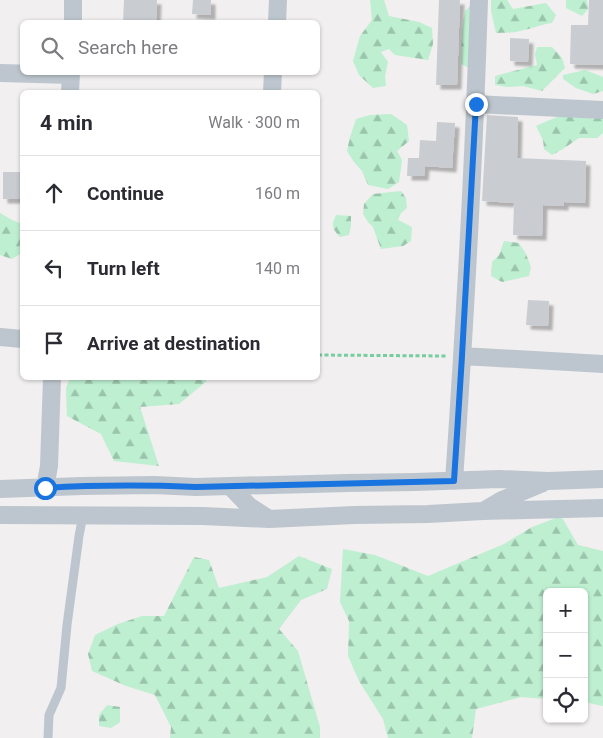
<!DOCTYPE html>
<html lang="en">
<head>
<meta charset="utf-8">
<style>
	:root { --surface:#fff; --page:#f2f2f3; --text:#2b2b33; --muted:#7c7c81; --line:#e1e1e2 }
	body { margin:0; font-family:Roboto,sans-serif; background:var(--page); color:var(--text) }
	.controls { position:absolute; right:15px; bottom:15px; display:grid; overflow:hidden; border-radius:8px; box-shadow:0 1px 4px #0004 }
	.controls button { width:45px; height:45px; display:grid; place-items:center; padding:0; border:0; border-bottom:1px solid var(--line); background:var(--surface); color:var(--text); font:25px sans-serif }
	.stop { position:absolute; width:15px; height:15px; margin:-11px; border:4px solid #1a74e0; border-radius:50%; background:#fff }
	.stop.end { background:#1a74e0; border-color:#fff; box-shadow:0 1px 5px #0008 }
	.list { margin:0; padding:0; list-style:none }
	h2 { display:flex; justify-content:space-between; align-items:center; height:65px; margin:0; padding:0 20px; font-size:21px }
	h2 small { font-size:16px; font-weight:400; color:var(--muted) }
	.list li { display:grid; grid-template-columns:32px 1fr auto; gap:15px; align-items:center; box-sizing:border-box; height:75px; padding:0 20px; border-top:1px solid var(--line) }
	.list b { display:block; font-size:19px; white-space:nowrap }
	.list em { font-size:16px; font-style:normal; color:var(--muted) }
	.icon { flex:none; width:28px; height:28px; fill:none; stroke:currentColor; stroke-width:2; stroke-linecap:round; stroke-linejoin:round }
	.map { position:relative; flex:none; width:603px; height:738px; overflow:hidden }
	.search { position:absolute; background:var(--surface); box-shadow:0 1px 4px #0004; left:20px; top:20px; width:300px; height:55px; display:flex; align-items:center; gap:12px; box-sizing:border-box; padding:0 18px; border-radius:8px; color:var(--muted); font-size:19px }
	.panel { position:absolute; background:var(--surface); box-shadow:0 1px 4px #0004; left:20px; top:90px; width:300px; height:290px; border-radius:8px }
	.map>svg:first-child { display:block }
	.forest { fill:url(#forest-firs) }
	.building { fill:#c9ccd1; filter:url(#shadow) }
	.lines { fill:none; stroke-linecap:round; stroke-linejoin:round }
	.path { stroke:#76cda0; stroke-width:3; stroke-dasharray:4 2.5; stroke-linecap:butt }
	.lane { stroke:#bdc6ce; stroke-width:9 }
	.street { stroke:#bdc6ce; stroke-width:18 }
	.route { stroke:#1a74e0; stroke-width:6 }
</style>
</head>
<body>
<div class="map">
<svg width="603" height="738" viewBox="0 0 603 738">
	<defs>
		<pattern id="forest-firs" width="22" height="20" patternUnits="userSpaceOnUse" patternTransform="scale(1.25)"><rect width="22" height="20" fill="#bdefd0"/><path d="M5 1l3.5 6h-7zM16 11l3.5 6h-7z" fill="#9bc4ac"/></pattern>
		<filter id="shadow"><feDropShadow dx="4.5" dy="4.5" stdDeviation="1" flood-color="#0004"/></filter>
	</defs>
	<rect width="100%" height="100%" fill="#f1efef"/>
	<path class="forest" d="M370,0H384L389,16L419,22L432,28L433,44L428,60L395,55L389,49L381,52L388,62L385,76L386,86L373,88L359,75L353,61L360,36L372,20Z
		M491,0H507L513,9L546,3L556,15L552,23C541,24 532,29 520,31C512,33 504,33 496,33L491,11Z
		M566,0H587L588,9L582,16L566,8Z
		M471,5L469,68L461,64L462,30L465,11Z
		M537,47H552L562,58L565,68L542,91L523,86L507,87L495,85V76L537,65L535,54Z
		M585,70L603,77V91L593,94L576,88L563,79V75Z
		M566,113H603V133L597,138H579L563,149L552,155L544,149L543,140L536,126Z
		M391,114L407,125L409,141L397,151L402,160L399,182L388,189L368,185L362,171L354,162L347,151L350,137L356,119L370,115Z
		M401,191L406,198L407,208L401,213L398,220L412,227L411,241L403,246L381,249L373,227L368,222L363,214L364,204L373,194Z
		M0,213L12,220L22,224V253L12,259L0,255Z
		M336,215L351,216V226L349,235L340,237C332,228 331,226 336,215Z
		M504,241L519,243L526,254L531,267L529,276L502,282L491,276L492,262L499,255Z
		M70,378H199L207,381L179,404L140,407L159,466L114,461L101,434L67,416L66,388Z
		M561,516L578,545L603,551V706L584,702V592H547V699L521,697L476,709L472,738H388L383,719L359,681L348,656L349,621L340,602L343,549L375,555L428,576L504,544L532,527Z
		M299,556L332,569L327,589L301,600L279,629L298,651L320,727V738H170L171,727L155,695L126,686L92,671L88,654L95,635L118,624L142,616H164L194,557L209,560L219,588L267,577Z
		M107,705L120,707V722L111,728L99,726V715Z"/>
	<path class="building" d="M124,0H157L156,22H123Z
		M193,0H211V15L192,14Z
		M439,0H460L457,85H436Z
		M589,0H603V65L570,64L571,25H588Z
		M510,38L529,39L528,62L510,61Z
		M487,115L518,117L517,158L586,161L585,203L564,202V206L543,205L542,236L513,235L514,203L482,201Z
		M437,122L455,123L452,168L425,166L424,176H407L408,158H419L420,140L436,141Z
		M3,172H20V199H3Z
		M528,300L549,301L548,326L526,325Z"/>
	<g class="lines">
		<path class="path" d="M318,355L447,356"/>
		<path class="lane" d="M48,738L49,715L61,688L67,625L79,536L83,515"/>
		<path class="street" d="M73,22V0
			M277,22L278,0
			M0,73L71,75
			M70,92L71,72
			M272,92L273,72
			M475,104L603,110
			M0,337L22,339
			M462,356L603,364
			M454,481C465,321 474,160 479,0
			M230,486L249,506L269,519
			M45,488L49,466L52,378
			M0,489L82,486L154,485L196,487L230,486L348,483L415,482L499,479L548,481L603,479
			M485,510L502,500L543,483
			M0,515L203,516L269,519L354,515L428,514L483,511L603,508"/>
	</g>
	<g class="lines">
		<path class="route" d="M45,488C96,485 146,485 196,487L454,481L462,356L476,104"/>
	</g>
</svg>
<div class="controls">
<button>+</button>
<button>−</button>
<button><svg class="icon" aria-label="locate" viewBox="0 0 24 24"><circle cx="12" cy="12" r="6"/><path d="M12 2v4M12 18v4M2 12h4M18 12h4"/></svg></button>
</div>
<div class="stop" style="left:45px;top:488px"></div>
<div class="stop end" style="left:476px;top:104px"></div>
<div class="search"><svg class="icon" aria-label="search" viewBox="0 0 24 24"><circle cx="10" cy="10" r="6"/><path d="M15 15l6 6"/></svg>Search here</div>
<section class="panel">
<h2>4 min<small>Walk · 300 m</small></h2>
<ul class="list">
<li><svg class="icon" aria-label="ahead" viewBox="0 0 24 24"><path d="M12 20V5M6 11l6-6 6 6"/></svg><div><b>Continue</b></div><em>160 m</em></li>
<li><svg class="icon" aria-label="left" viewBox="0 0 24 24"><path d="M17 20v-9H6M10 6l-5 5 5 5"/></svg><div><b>Turn left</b></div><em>140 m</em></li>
<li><svg class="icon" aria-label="arrive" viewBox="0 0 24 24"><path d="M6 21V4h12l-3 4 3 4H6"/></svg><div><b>Arrive at destination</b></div></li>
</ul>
</section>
</div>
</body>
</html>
